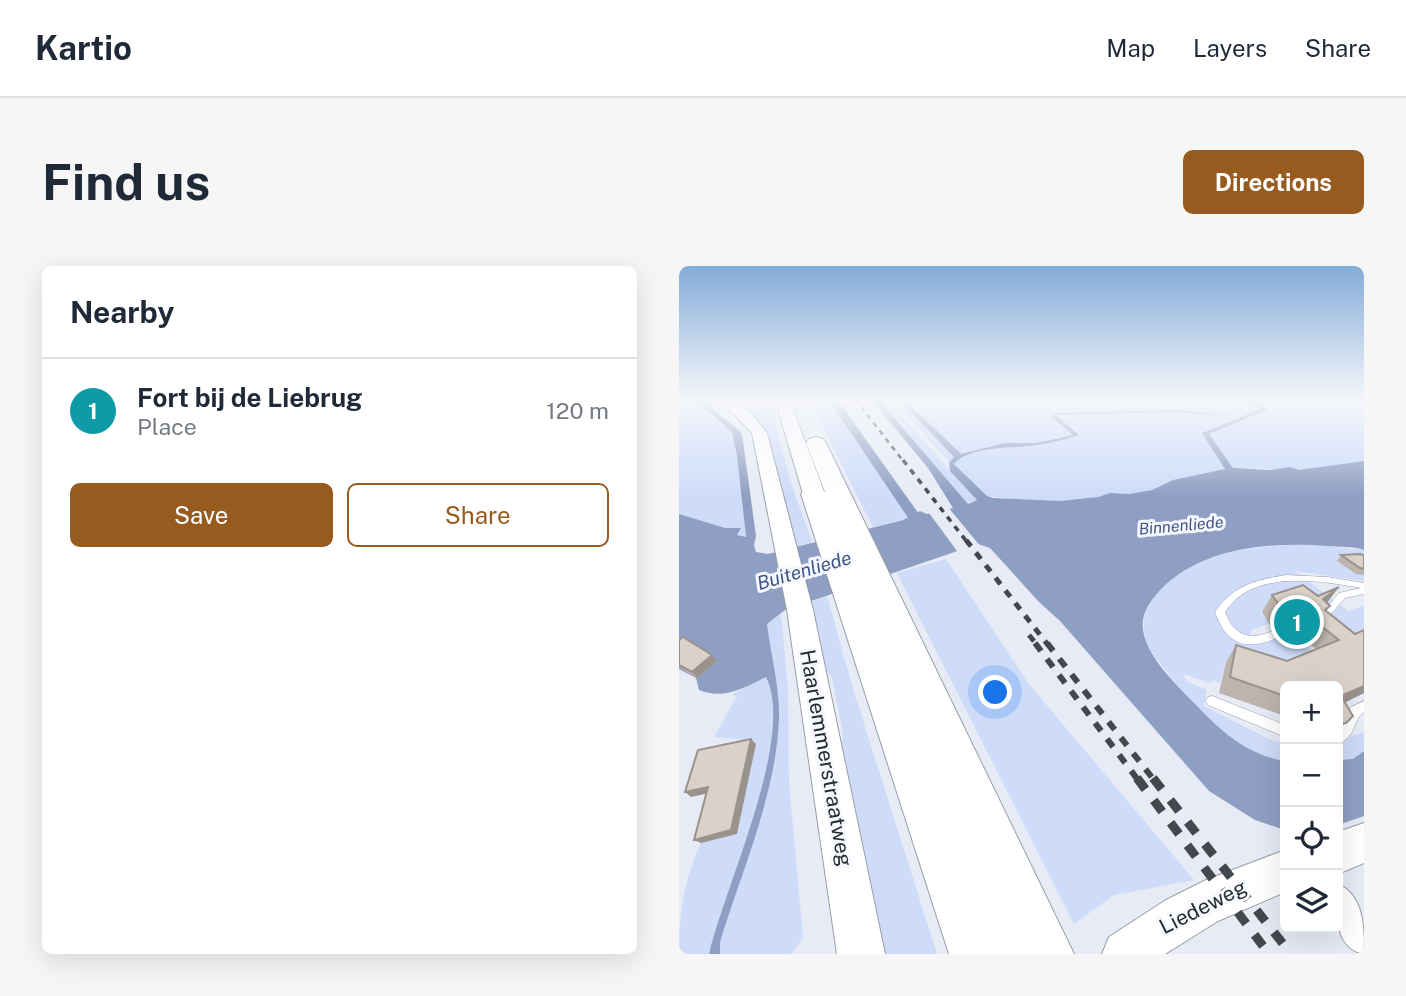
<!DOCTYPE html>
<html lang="en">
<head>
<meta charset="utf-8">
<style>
	:root { --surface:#fff; --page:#f6f6f7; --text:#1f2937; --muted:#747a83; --line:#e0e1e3; --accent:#985b1f }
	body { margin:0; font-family:"Public Sans",sans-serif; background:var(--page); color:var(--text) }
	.controls { position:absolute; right:21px; bottom:21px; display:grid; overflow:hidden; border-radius:10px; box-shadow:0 7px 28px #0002 }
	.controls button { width:63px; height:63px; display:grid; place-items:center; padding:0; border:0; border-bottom:2px solid var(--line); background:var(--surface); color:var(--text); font:35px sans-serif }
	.you { position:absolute; left:317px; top:427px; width:24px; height:24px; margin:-18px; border:5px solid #fff; border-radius:50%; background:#1a73e8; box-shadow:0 0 0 10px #1a73e833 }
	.badge { display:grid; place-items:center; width:46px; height:46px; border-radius:50%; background:var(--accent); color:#fff; font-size:23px; font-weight:700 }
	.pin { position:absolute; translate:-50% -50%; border:4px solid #fff; box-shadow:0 2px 7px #0006 }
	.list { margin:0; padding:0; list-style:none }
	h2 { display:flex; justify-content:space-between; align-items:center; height:91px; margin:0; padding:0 28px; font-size:30px }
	h2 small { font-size:23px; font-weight:400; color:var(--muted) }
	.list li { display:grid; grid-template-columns:46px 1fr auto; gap:21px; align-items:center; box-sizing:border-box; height:105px; padding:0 28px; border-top:2px solid var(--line) }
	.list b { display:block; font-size:26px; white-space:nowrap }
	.list p { margin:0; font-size:23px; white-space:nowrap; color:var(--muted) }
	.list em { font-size:23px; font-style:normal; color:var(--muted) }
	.actions { display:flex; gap:14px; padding:21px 28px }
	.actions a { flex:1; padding:16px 0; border:2px solid var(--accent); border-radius:10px; text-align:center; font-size:24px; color:var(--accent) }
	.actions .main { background:var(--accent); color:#fff }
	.icon { flex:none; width:38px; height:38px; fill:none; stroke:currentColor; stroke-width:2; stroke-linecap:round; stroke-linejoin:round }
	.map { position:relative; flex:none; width:685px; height:688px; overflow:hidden; border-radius:10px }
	header { display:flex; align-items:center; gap:42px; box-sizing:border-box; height:98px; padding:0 35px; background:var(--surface); border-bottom:2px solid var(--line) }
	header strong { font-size:33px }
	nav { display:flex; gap:38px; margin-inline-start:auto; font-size:24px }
	.intro { display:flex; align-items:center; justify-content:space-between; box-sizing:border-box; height:168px; padding:0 42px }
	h1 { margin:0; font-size:49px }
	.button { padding:18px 32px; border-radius:10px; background:var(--accent); color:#fff; font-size:24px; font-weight:700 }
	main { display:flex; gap:42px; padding:0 42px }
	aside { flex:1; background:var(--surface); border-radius:10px; box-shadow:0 7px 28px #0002 }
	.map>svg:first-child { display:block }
	.green { fill:#cedcfa }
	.water { fill:#8f9fc3 }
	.pier { fill:#e6ebf5 }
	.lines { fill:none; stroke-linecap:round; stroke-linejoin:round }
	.canal { fill:#8f9fc3; fill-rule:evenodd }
	.lane-casing { stroke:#999ea8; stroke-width:1 }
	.street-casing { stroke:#999ea8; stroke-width:2 }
	.secondary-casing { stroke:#999ea8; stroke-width:2 }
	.primary-casing { stroke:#999ea8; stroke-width:2 }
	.highway-casing { stroke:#999ea8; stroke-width:2 }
	.lane { fill:#fff; fill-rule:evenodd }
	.street { fill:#fff; fill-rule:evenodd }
	.secondary { fill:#fff; fill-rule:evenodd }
	.primary { fill:#fff; fill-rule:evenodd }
	.highway { fill:#fff; fill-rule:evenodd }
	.rail-far4 { stroke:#44474c; stroke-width:2.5; stroke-dasharray:5 5; stroke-linecap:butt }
	.rail-far3 { stroke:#44474c; stroke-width:3.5; stroke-dasharray:6 6; stroke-linecap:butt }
	.rail-far2 { stroke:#44474c; stroke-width:5; stroke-dasharray:8 8; stroke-linecap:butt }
	.rail-far1 { stroke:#44474c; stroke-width:6; stroke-dasharray:10 10; stroke-linecap:butt }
	.rail { stroke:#44474c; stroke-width:9; stroke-dasharray:14 14; stroke-linecap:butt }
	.wall { fill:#bcb4ad }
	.shaded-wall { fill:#99928d }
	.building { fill:#dbd1c9; stroke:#99928d; stroke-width:2 }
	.labels { text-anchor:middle; stroke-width:6; stroke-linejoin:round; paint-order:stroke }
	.far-water-label { font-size:16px; font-style:italic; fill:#415587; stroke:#f5f8fe }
	.water-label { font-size:19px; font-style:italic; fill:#415587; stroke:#f5f8fe }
	.near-street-label { font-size:21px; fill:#282a2e; stroke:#f5f8fe }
</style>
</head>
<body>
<header>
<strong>Kartio</strong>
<nav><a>Map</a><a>Layers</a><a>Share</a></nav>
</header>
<div class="intro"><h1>Find us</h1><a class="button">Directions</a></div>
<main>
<aside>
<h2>Nearby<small></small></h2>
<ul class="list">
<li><span class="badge" style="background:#0f9aa8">1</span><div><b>Fort bij de Liebrug</b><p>Place</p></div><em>120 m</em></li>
</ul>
<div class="actions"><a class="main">Save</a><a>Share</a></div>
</aside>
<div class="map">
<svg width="685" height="688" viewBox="0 0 685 688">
	<rect width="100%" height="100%" fill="#e6ebf5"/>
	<path class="green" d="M133,133H150L229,252L194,261L144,161Z
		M199,133H207L298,234L288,237Z
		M212,133H219L275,191L270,196Z
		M225,133H559L582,142L526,165L546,203L494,214L473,224L450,228L431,227L419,231L381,235L348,234L308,230L275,198L281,188Z
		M569,133H685V195C664,198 640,204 619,204C598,203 576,202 554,202L530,168L590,143L587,139Z
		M0,137H21L53,166L58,190L67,272L0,249Z
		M87,140L93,145L112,217L133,276L116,281L85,164L78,154L64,144Z
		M627,278L685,284V315L616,305L669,345L685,340V372L638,361L651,339L613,335L581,346L592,357L572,364V369L616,371L639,391L595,410L547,395L541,417L533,414L532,417L504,408L507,415L528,424L525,440L592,474L606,477V495C547,485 509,433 474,388C461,367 461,349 477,329C513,286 575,280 627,278Z
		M267,293L349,417L515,614L435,629L395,658L218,307Z
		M148,330L175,426L258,688H199L162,489L164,467L153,412L144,398L132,336Z
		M102,348L109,423L110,516L124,672L112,688H41V676C62,604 97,530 100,453C101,422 92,389 87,358Z
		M87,411C117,472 45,621 30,688H0C0,649 5,613 22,577L58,568L77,479L67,474L35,471L58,430L53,429L55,427Z
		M685,466V485L674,493L659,494C659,472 666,473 685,466Z"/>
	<path class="water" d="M22,133H28C34,148 52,155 63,168L77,270L75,279L77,286L89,288L224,254L241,245L248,248L274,242L249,202L192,133H199L289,238L298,234L271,205L270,196L275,191L219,133H225L282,188L326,177H358L394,169L372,150L379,147L500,144L557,150L490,146L376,149L400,169C385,174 367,178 350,180C330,182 289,181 275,198L308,230L314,232L381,235L419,231L431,227L450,228L473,224L494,214L546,203L523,167L581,143L576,139L559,133L579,136L590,143L530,168L554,202L591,204L611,201L620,204L685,195V284C674,280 660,281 648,280C591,275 515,282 476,330C468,340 462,351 464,364C468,391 496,417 515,437C542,465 566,488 606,495V564L576,554L530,525L381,355L360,336L311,282L299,278L106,344L88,358C92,390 101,422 100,453C97,529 63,604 41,676V688H30C45,622 117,471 87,411C65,422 44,434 20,424L17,412L0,403V248L46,262H62L58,269L67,271L58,190L53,166L21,138L0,137Z
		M685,485V550L659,559V494L674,493Z"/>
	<path class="pier" d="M269,241L302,281H296L280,287L278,285L250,247Z"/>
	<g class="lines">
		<path class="canal" d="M149,133H158L252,265L250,268H240Z"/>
		<g class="lane-casing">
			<path id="lane" d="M81,133H88L91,136L89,137Z
				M607,309L648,311L685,317V328L666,332L651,349L639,355L634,351L636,348L645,345L660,327L682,322C644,315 588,306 557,333C553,337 549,342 546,346C553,365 565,374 585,368C593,366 598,362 607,362L608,365L607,368C573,384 550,385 536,346C555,319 576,314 607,309Z
				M533,430L606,459V471L529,439L527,435L529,431Z
				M685,435V446C672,456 679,469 659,478V464L664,459L672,441Z"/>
		</g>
		<g class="street-casing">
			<path id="street" d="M659,618C685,630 685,660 685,688C653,682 658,642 659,618Z"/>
		</g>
		<g class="secondary-casing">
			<path id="secondary" d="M40,133H54L74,150L88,167L134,344L206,688H158L108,344L73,167Z
				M685,557V597L659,608V566Z
				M606,584V626L539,655L486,688H423L430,671L487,634L527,614Z"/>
		</g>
		<g class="primary-casing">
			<path id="primary" d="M96,133H110L146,228L143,233H127L124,228Z"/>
		</g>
		<g class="highway-casing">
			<path id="highway" d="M137,171L144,173L147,177L395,688H270L122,228L126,223L135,220L146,226L127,177L130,173Z"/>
		</g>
		<use href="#lane" class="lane"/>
		<use href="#street" class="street"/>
		<use href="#secondary" class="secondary"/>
		<use href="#primary" class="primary"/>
		<use href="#highway" class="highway"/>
		<path class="rail-far4" d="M176,133L225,196"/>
		<path class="rail-far3" d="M224,194L288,276"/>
		<path class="rail-far2" d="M287,274L369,379
			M350,369L358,379"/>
		<path class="rail-far1" d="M356,377L459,514
			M368,377L475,514"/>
		<path class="rail" d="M458,512L590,688
			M474,512L612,688"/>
	</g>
	<path class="wall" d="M662,289H685V309L677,308L658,295Z
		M593,329L648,337L651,340L647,345L676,368L685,364V427L666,436L667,457L659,464V420H606V450L540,427L547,396L557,379L608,395L637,383L624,372L622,364L610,366L607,359L593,362L583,346Z
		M0,374L33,389L38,395L18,412L0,401Z"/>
	<path class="shaded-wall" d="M61,133H75L76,135L63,137Z
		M660,321L647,338L644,333Z
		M619,343L607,359L593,362L605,346Z
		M33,389L38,395L18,412L13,406Z
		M685,420V427L659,440L662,430Z
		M72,473L77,478L58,568L22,577L15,574Z
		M29,521L35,526L12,531L6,526Z"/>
	<path class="building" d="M680,288L685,289V303L681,302L662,289Z
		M624,319L639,330L660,321L644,333L651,340L646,344L676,368L685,364V420L662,430L674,450L667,457L659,458V420H606V430L551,411L557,379L608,395L660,374L637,356L635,348L623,349L619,343L605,346L593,329Z
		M4,371L33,389L13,406L0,399V374Z
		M72,473L52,564L15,574L29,521L6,526L19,484Z"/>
	<linearGradient id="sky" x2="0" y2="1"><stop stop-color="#84acd9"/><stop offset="0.58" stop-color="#f4f6fa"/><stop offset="1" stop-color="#f4f6fa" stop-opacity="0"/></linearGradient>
	<rect width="685" height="230" fill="url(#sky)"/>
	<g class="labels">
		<g class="far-water-label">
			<text transform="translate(502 259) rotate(-5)" y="6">Binnenliede</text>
		</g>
		<g class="water-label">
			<text transform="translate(125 304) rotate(-16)" y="7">Buitenliede</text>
		</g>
		<g class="near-street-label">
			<text transform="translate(147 492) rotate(80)" y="7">Haarlemmerstraatweg</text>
			<text transform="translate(524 641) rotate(-27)" y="7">Liedeweg</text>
		</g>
	</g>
</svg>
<div class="controls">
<button>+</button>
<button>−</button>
<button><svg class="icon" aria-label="locate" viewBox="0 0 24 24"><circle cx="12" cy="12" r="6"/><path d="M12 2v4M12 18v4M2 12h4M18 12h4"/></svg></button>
<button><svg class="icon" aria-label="layers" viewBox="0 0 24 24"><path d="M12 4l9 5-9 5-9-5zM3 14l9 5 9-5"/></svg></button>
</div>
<div class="you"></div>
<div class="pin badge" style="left:618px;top:356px;background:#0f9aa8">1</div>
</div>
</main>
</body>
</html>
